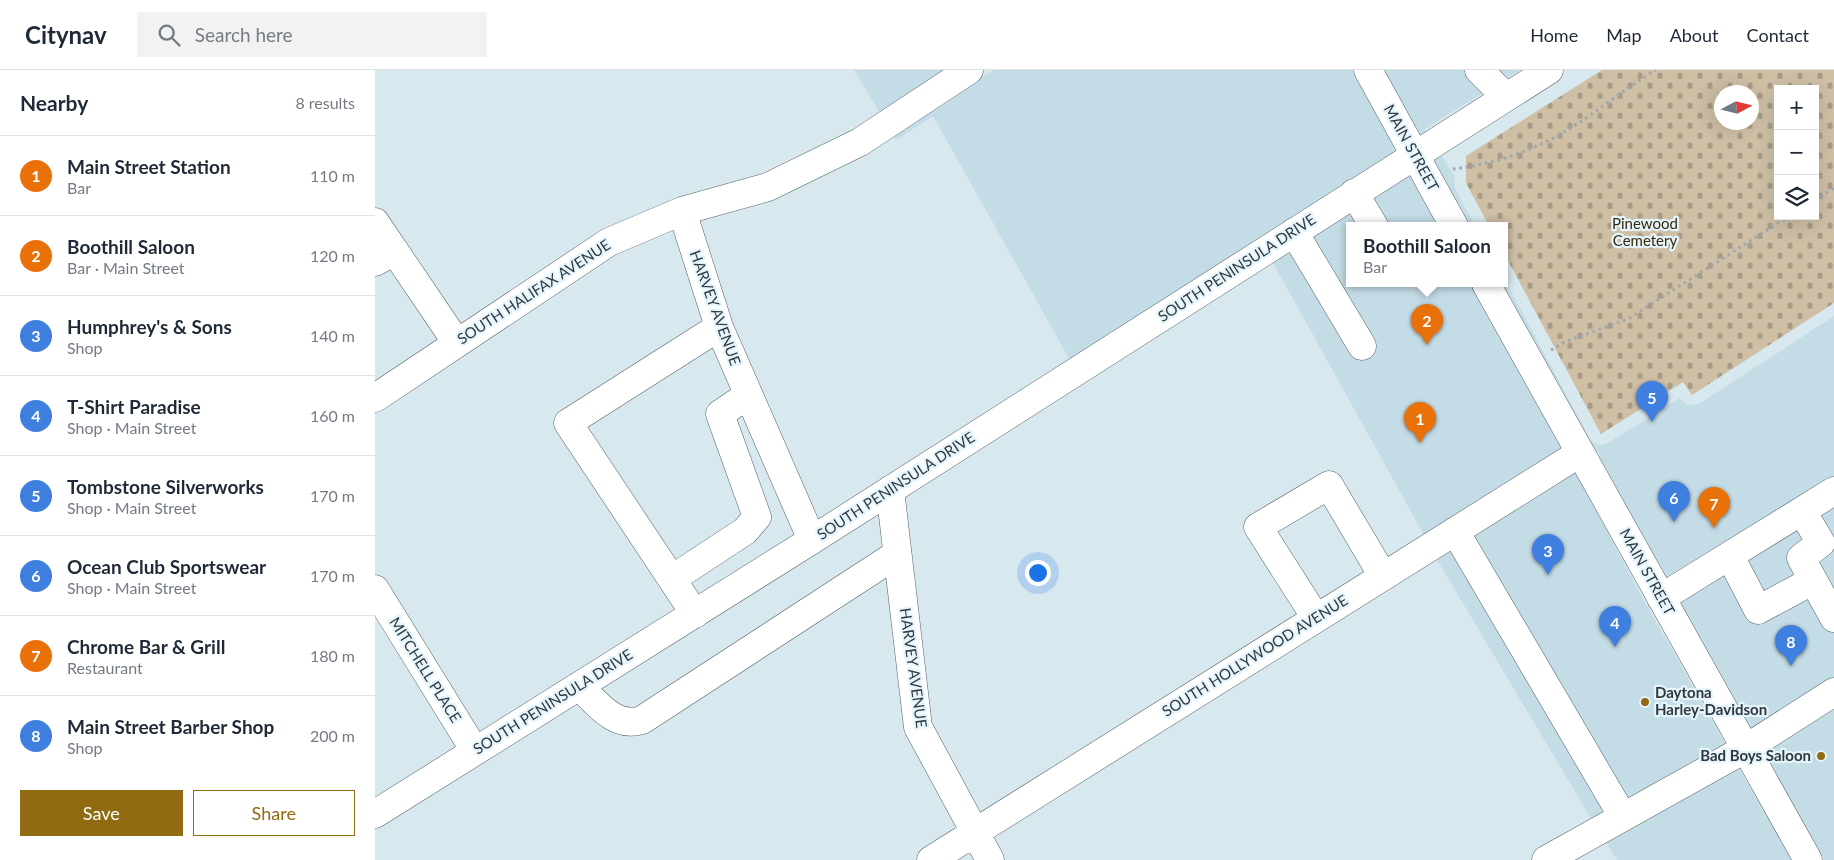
<!DOCTYPE html>
<html lang="en">
<head>
<meta charset="utf-8">
<style>
	:root { --surface:#fff; --page:#f2f2f3; --text:#1f2937; --muted:#747a83; --line:#e0e1e3; --accent:#906b11 }
	body { margin:0; font-family:Lato,sans-serif; background:var(--page); color:var(--text) }
	.controls { position:absolute; right:15px; top:15px; display:grid; overflow:hidden; border-radius:0px; box-shadow:0 5px 20px #0002 }
	.controls button { width:45px; height:45px; display:grid; place-items:center; padding:0; border:0; border-bottom:1px solid var(--line); background:var(--surface); color:var(--text); font:25px sans-serif }
	.compass { position:absolute; left:1339px; top:15px; width:45px; height:45px; border-radius:50%; background:var(--surface); box-shadow:0 5px 20px #0002; rotate:83deg }
	.you { position:absolute; left:662px; top:502px; width:18px; height:18px; margin:-12px; border:4px solid #fff; border-radius:50%; background:#1a73e8; box-shadow:0 0 0 8px #1a73e833 }
	.badge { display:grid; place-items:center; width:32px; height:32px; border-radius:50%; background:var(--accent); color:#fff; font-size:16px; font-weight:700 }
	.pin { position:absolute; translate:-50% -41px; filter:drop-shadow(0 1px 2px #0008) }
	.pin::after { content:''; position:absolute; top:26px; width:18px; height:15px; background:inherit; clip-path:polygon(0 0,100% 0,50% 100%) }
	.popup { position:absolute; left:971px; top:152px; width:162px; height:65px; box-sizing:border-box; display:grid; place-content:center; border-radius:0px; background:var(--surface); filter:drop-shadow(0 1px 4px #0005); font-size:16px; white-space:nowrap; color:var(--muted) }
	.popup b { font-size:19px; color:var(--text) }
	.popup::after { content:''; position:absolute; left:50%; top:100%; margin-left:-10px; border:10px solid transparent; border-top-color:var(--surface) }
	.list { margin:0; padding:0; list-style:none }
	h2 { display:flex; justify-content:space-between; align-items:center; height:65px; margin:0; padding:0 20px; font-size:21px }
	h2 small { font-size:16px; font-weight:400; color:var(--muted) }
	.list li { display:grid; grid-template-columns:32px 1fr auto; gap:15px; align-items:center; box-sizing:border-box; height:80px; padding:0 20px; border-top:1px solid var(--line) }
	.list b { display:block; font-size:19px; white-space:nowrap }
	.list p { margin:0; font-size:16px; white-space:nowrap; color:var(--muted) }
	.list em { font-size:16px; font-style:normal; color:var(--muted) }
	.actions { display:flex; gap:10px; padding:15px 20px }
	.actions a { flex:1; padding:11px 0; border:1px solid var(--accent); border-radius:0px; text-align:center; font-size:18px; color:var(--accent) }
	.actions .main { background:var(--accent); color:#fff }
	.icon { flex:none; width:28px; height:28px; fill:none; stroke:currentColor; stroke-width:2; stroke-linecap:round; stroke-linejoin:round }
	.map { position:relative; flex:none; width:1459px; height:790px; overflow:hidden }
	header { display:flex; align-items:center; gap:30px; box-sizing:border-box; height:70px; padding:0 25px; background:var(--surface); border-bottom:1px solid var(--line) }
	header strong { font-size:24px }
	nav { display:flex; gap:28px; margin-inline-start:auto; font-size:18px }
	.search { width:350px; height:45px; background:var(--page); display:flex; align-items:center; gap:12px; box-sizing:border-box; padding:0 18px; border-radius:0px; color:var(--muted); font-size:19px }
	main { display:flex }
	aside { flex:1; background:var(--surface) }
	.map>svg:first-child { display:block }
	.built { fill:#c4dce6 }
	.cemetery { fill:url(#cemetery-stones); fill-rule:evenodd }
	.lines { fill:none; stroke-linecap:round; stroke-linejoin:round }
	.minor-casing { stroke:#536167; stroke-width:29 }
	.major-casing { stroke:#536167; stroke-width:29 }
	.path { stroke:#9ca8ad; stroke-width:3; stroke-dasharray:2.5 4; stroke-linecap:butt }
	.minor { stroke:#fff; stroke-width:28 }
	.major { stroke:#fff; stroke-width:28 }
	.poi-dot { fill:#906b11; stroke:#e5f5fd; stroke-width:2 }
	.labels { text-anchor:middle; stroke-width:4.5; stroke-linejoin:round; paint-order:stroke }
	.street-label { font-size:15px; fill:#32383b; stroke:#e5f5fd }
	.park-label { font-size:15px; fill:#392907; stroke:#e5f5fd }
	.poi-label { font-size:15px; font-weight:bold; fill:#32383b; stroke:#e5f5fd; text-anchor:start }
</style>
</head>
<body>
<header>
<strong>Citynav</strong>
<div class="search"><svg class="icon" aria-label="search" viewBox="0 0 24 24"><circle cx="10" cy="10" r="6"/><path d="M15 15l6 6"/></svg>Search here</div>
<nav><a>Home</a><a>Map</a><a>About</a><a>Contact</a></nav>
</header>
<main>
<aside>
<h2>Nearby<small>8 results</small></h2>
<ul class="list">
<li><span class="badge" style="background:#e8710a">1</span><div><b>Main Street Station</b><p>Bar</p></div><em>110 m</em></li>
<li><span class="badge" style="background:#e8710a">2</span><div><b>Boothill Saloon</b><p>Bar · Main Street</p></div><em>120 m</em></li>
<li><span class="badge" style="background:#3f7fe0">3</span><div><b>Humphrey's &amp; Sons</b><p>Shop</p></div><em>140 m</em></li>
<li><span class="badge" style="background:#3f7fe0">4</span><div><b>T-Shirt Paradise</b><p>Shop · Main Street</p></div><em>160 m</em></li>
<li><span class="badge" style="background:#3f7fe0">5</span><div><b>Tombstone Silverworks</b><p>Shop · Main Street</p></div><em>170 m</em></li>
<li><span class="badge" style="background:#3f7fe0">6</span><div><b>Ocean Club Sportswear</b><p>Shop · Main Street</p></div><em>170 m</em></li>
<li><span class="badge" style="background:#e8710a">7</span><div><b>Chrome Bar &amp; Grill</b><p>Restaurant</p></div><em>180 m</em></li>
<li><span class="badge" style="background:#3f7fe0">8</span><div><b>Main Street Barber Shop</b><p>Shop</p></div><em>200 m</em></li>
</ul>
<div class="actions"><a class="main">Save</a><a>Share</a></div>
</aside>
<div class="map">
<svg width="1459" height="790" viewBox="0 0 1459 790">
	<defs>
		<pattern id="cemetery-stones" width="16" height="16" patternUnits="userSpaceOnUse" patternTransform="scale(1.25)"><rect width="16" height="16" fill="#cebfa5"/><path d="M2 7V4a2 2 0 0 1 4 0v3zM10 15v-3a2 2 0 0 1 4 0v3z" fill="#a89c88"/></pattern>
	</defs>
	<rect width="100%" height="100%" fill="#d8e8ef"/>
	<path class="built" d="M479,0H570L505,43Z
		M618,0H977L1021,81L695,290L558,46L521,70L518,65Z
		M1009,0H1145L1050,59L1051,62L1045,66Z
		M1065,84L1079,105L1080,118L1100,156H1096L1058,88Z
		M1034,104L1063,156H974V214H1095L1187,379L1049,465L897,191Z
		M1130,210L1215,369L1220,374L1226,375L1233,373L1305,328L1312,335L1324,334L1459,246V405L1292,509L1224,387L1225,385L1218,376L1128,214Z
		M1200,401L1266,525L1351,675L1217,750L1061,488Z
		M1459,436V607L1375,660L1304,532Z
		M1459,639V790H1449L1388,684Z
		M1363,697L1417,790H1242L1231,772Z"/>
	<path class="cemetery" d="M1227,0H1459V233L1317,325L1308,312L1226,364L1130,185V156H1114L1091,113V86ZM1403,19H1440V146H1403ZM1346,22H1376V52H1346Z"/>
	<g class="lines">
		<g class="minor-casing">
			<path id="minor" d="M1104,0L1131,27
				M979,123L999,156
				M307,141L344,257L437,470
				M0,152L82,273
				M919,162L987,276
				M0,192L20,181
				M0,328L234,172L307,141L393,117L485,72L594,0
				M515,420L543,657L615,790
				M1427,441L1446,473L1426,488L1459,548
				M1080,461L1248,747
				M1355,486L1383,540L1437,511
				M297,509L370,461L382,447L345,344L373,325
				M0,519L100,681
				M1286,528L1459,421
				M320,544L193,353L344,257
				M941,548L883,457L954,415L1008,506
				M204,616C222,633 240,659 267,650L522,484
				M0,744L437,470L1174,0
				M556,790L1205,383
				M1171,790L1370,679L1459,622"/>
		</g>
		<g class="major-casing">
			<path id="major" d="M993,0L1079,156
				M1111,214L1433,790"/>
		</g>
		<path class="path" d="M1078,99C1120,94 1162,80 1199,56C1227,38 1252,17 1281,0
			M1440,130L1459,118
			M1176,280L1192,271L1253,249L1414,146"/>
		<use href="#minor" class="minor"/>
		<use href="#major" class="major"/>
	</g>
	<g class="poi-dot">
		<circle cx="1270" cy="632" r="5"/>
		<circle cx="1446" cy="686" r="5"/>
	</g>
	<g class="labels">
		<g class="street-label">
			<text transform="translate(1036 78) rotate(61)" y="5">MAIN STREET</text>
			<text transform="translate(862 198) rotate(-33)" y="5">SOUTH PENINSULA DRIVE</text>
			<text transform="translate(159 222) rotate(-33)" y="5">SOUTH HALIFAX AVENUE</text>
			<text transform="translate(340 238) rotate(70)" y="5">HARVEY AVENUE</text>
			<text transform="translate(521 416) rotate(-33)" y="5">SOUTH PENINSULA DRIVE</text>
			<text transform="translate(1272 502) rotate(61)" y="5">MAIN STREET</text>
			<text transform="translate(880 586) rotate(-32)" y="5">SOUTH HOLLYWOOD AVENUE</text>
			<text transform="translate(538 598) rotate(82)" y="5">HARVEY AVENUE</text>
			<text transform="translate(50 600) rotate(58)" y="5">MITCHELL PLACE</text>
			<text transform="translate(178 632) rotate(-32)" y="5">SOUTH PENINSULA DRIVE</text>
		</g>
		<g class="park-label">
			<text x="1270" y="159">Pinewood<tspan x="1270" dy="17">Cemetery</tspan></text>
		</g>
		<g class="poi-label">
			<text x="1280" y="628">Daytona<tspan x="1280" dy="17">Harley-Davidson</tspan></text>
			<text x="1436" y="691" text-anchor="end">Bad Boys Saloon</text>
		</g>
	</g>
</svg>
<div class="controls">
<button>+</button>
<button>−</button>
<button><svg class="icon" aria-label="layers" viewBox="0 0 24 24"><path d="M12 4l9 5-9 5-9-5zM3 14l9 5 9-5"/></svg></button>
</div>
<svg class="compass" viewBox="-18 -18 36 36"><path d="M0-13l5 13h-10z" fill="#e53935"/><path d="M0 13l5-13h-10z" fill="#747a83"/></svg>
<div class="you"></div>
<div class="pin badge" style="left:1045px;top:373px;background:#e8710a">1</div>
<div class="pin badge" style="left:1052px;top:275px;background:#e8710a">2</div>
<div class="popup"><b>Boothill Saloon</b>Bar</div>
<div class="pin badge" style="left:1173px;top:505px;background:#3f7fe0">3</div>
<div class="pin badge" style="left:1240px;top:577px;background:#3f7fe0">4</div>
<div class="pin badge" style="left:1277px;top:352px;background:#3f7fe0">5</div>
<div class="pin badge" style="left:1299px;top:452px;background:#3f7fe0">6</div>
<div class="pin badge" style="left:1339px;top:458px;background:#e8710a">7</div>
<div class="pin badge" style="left:1416px;top:596px;background:#3f7fe0">8</div>
</div>
</main>
</body>
</html>
